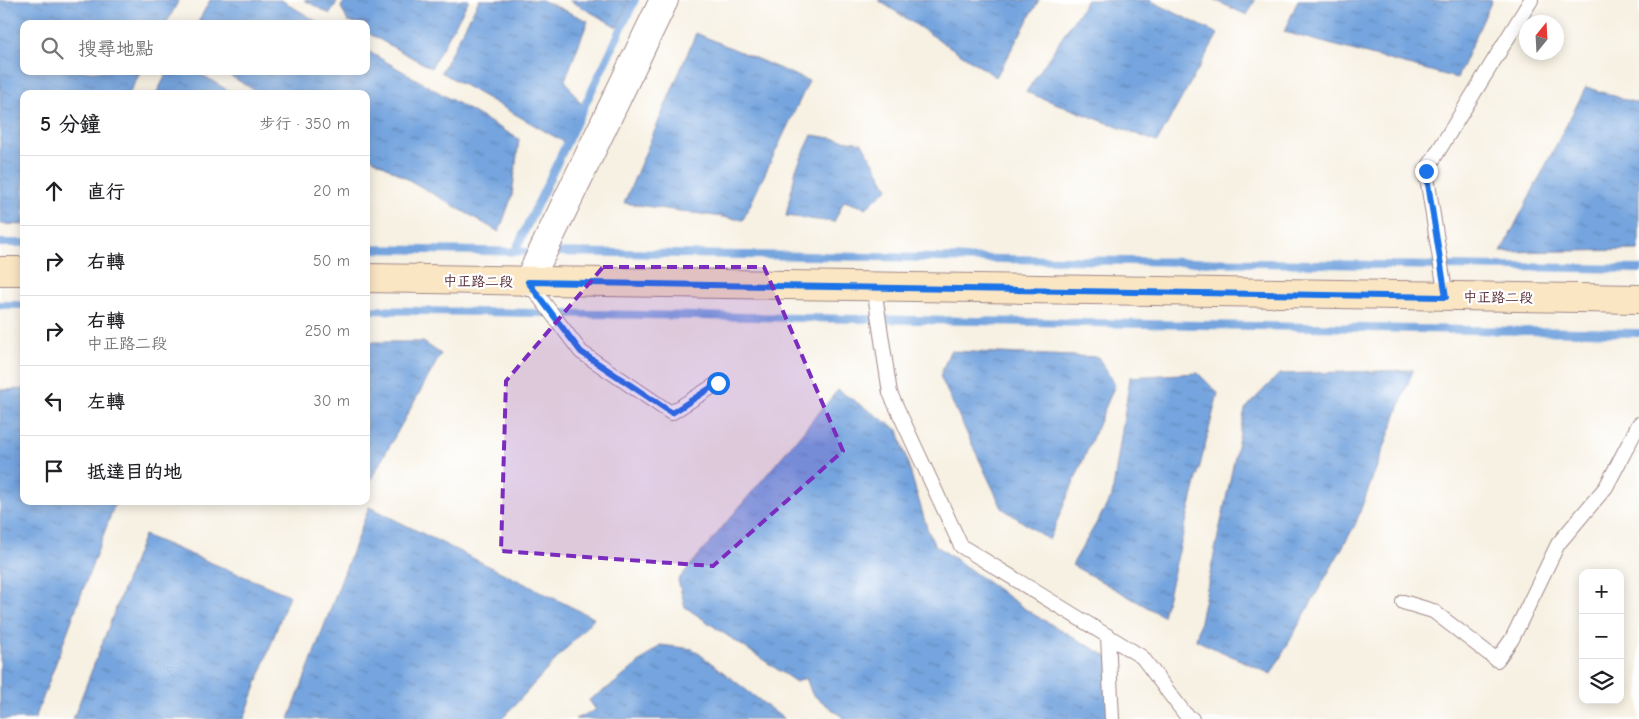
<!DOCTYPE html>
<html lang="zh-TW">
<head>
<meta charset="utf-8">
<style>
	:root { --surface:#fff; --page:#f6f6f6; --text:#202124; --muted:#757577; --line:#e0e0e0 }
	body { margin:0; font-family:"Comic Neue","LXGW WenKai TC",sans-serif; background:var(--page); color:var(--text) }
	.controls { position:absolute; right:15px; bottom:15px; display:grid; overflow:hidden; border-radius:10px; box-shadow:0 2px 12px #0003 }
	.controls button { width:45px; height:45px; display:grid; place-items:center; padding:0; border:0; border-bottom:1px solid var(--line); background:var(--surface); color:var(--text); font:25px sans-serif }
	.compass { position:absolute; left:1519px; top:15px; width:45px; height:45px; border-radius:50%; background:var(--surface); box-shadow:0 2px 12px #0003; rotate:18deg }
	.stop { position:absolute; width:15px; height:15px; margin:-11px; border:4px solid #1a73e8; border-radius:50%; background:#fff }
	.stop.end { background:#1a73e8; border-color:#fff; box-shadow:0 1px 5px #0008 }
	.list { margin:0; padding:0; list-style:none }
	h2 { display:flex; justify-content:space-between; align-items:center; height:65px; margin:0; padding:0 20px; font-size:21px }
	h2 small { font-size:16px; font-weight:400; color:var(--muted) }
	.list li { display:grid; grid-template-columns:32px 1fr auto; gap:15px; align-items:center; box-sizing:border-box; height:70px; padding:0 20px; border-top:1px solid var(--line) }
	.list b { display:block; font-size:19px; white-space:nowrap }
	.list p { margin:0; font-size:16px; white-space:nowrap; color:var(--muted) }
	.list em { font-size:16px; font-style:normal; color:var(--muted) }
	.icon { flex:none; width:28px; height:28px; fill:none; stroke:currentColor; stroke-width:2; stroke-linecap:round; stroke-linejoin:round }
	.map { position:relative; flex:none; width:1639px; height:719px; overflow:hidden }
	.search { position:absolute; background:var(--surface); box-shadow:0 2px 12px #0003; left:20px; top:20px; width:350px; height:55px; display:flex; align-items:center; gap:12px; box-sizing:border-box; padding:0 18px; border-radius:10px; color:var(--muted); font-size:19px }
	.panel { position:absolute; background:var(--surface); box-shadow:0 2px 12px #0003; left:20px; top:90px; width:350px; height:415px; border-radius:10px }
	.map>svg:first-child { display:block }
	.water { fill:url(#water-ripples); stroke:#606284 }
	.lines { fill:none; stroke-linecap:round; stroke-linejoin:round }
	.stream { stroke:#75a4de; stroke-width:8 }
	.service-casing { stroke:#a08887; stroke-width:16 }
	.minor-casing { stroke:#a08887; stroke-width:30 }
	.secondary-casing { stroke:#a08887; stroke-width:30 }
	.service { stroke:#fff; stroke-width:14 }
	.minor { stroke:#fff; stroke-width:28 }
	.secondary { stroke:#fbe6c4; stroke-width:28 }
	.route { stroke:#1a73e8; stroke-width:6 }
	.marked { fill:#7b2cbf; fill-opacity:0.2; stroke:#7b2cbf; stroke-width:4; stroke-dasharray:10 6; stroke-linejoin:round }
	.labels { text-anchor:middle; stroke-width:4.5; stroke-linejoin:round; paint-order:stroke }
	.street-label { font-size:14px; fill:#4a1f2b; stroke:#fff }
</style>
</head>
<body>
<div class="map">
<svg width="1639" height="719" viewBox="0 0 1639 719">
	<defs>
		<pattern id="water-ripples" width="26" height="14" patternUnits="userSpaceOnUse" patternTransform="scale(1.25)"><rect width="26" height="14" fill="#75a4de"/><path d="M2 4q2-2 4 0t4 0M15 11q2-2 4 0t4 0" fill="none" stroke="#6285b4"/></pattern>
	</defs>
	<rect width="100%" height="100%" fill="#fff"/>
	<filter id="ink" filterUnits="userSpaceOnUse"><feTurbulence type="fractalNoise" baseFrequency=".02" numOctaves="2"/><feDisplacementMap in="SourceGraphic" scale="10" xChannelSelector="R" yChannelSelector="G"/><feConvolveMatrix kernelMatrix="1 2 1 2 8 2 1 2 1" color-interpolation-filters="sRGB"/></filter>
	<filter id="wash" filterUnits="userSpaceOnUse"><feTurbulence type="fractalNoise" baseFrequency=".0096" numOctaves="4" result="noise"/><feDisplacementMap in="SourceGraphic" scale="20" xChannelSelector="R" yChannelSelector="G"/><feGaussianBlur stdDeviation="1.12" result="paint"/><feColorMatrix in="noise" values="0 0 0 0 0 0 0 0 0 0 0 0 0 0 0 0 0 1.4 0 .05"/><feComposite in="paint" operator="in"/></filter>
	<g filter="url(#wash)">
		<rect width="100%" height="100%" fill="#f7f1e3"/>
		<path class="water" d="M0,0H179L166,24H24V71H141L129,94H24V225L0,224Z
			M210,0H281L321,24H197Z
			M304,0H338L330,14Z
			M345,0H469L431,68L366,32V24L348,22L341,7Z
			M479,0H542L588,21L565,80L585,110L564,142L441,72Z
			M569,0H630L617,27Z
			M878,0H1039L996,77Z
			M1087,0H1149L1218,34L1157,142L1026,92Z
			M1214,0H1255L1247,15Z
			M1298,0H1492L1457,78L1284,32Z
			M696,33L809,81L743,220L624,203Z
			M366,50L519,139L512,196L499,232L366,155V94H261L222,71H366Z
			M168,71L199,73L234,94H156Z
			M1586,87L1639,104V250L1501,252Z
			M812,135L862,143L888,188L866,208L844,201L834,222L786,216L796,169Z
			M366,342H423L441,354L370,481L366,479Z
			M950,351L1098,357L1115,385L1049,540L1002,508L940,376Z
			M1413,370L1355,525L1271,674L1196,640L1245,409L1279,374Z
			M1198,373L1218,393L1163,616L1072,565L1112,496L1130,377Z
			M24,389V501H116L35,719H0V390Z
			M838,390L898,430L927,528L934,544L1031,613L1110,658L1113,719H845L812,694L806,678L796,682L685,607L678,580Z
			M369,507L594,618L502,719H289Z
			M144,535L289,595L244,719H73Z
			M660,645L693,649L784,719H575L596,710L589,700L615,683Z"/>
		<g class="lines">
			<path class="stream" d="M0,243H24
				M366,249L537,252
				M515,251L635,0
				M549,252L1639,269
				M0,305H24
				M366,310L1639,333"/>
		</g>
	</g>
	<g filter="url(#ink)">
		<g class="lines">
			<g class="service-casing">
				<path id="service" d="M528,282L581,352L671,413L718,383
					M874,288L890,393L961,546L1142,657L1185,714L1192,719
					M1446,297L1426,171L1531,0
					M1403,602L1433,611L1497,660L1512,639L1558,544L1606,487L1639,424
					M1108,636L1112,719"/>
			</g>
			<g class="minor-casing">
				<path id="minor" d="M528,282L664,0"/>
			</g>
			<g class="secondary-casing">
				<path id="secondary" d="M0,271H24
					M366,278L1639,299"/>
			</g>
			<use href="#service" class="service"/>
			<use href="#minor" class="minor"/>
			<use href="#secondary" class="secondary"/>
		</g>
	</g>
	<g class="lines" filter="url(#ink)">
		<path class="route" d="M718,383L672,413L581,352L528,282L1446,297L1426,171"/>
	</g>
	<path class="marked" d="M603,267H764L843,451L713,566L501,551L506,381Z"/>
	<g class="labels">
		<g class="street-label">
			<text transform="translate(478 281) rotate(1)" y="5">中正路二段</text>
			<text transform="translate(1498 297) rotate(1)" y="5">中正路二段</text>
		</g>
	</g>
</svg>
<div class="controls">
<button>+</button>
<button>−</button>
<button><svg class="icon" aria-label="layers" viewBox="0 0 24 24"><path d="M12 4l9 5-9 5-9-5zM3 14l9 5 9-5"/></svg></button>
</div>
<svg class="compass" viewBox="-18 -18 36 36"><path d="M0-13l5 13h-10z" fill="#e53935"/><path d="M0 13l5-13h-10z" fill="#757577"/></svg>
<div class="stop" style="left:718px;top:383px"></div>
<div class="stop end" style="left:1426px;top:171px"></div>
<div class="search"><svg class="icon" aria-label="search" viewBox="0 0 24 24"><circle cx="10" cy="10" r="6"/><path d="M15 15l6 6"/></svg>搜尋地點</div>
<section class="panel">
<h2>5 分鐘<small>步行 · 350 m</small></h2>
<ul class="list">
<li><svg class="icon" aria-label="ahead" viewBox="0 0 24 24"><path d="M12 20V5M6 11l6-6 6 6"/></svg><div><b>直行</b></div><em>20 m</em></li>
<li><svg class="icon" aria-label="right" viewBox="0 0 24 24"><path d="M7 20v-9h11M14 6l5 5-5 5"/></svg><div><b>右轉</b></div><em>50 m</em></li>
<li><svg class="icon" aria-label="right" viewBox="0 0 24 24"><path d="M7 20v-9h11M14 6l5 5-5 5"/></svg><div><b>右轉</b><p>中正路二段</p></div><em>250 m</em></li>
<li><svg class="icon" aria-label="left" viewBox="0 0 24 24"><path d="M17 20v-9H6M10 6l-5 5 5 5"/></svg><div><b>左轉</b></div><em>30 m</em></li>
<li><svg class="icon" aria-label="arrive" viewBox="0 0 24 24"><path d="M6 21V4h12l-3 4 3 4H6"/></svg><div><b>抵達目的地</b></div></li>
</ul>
</section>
</div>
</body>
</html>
